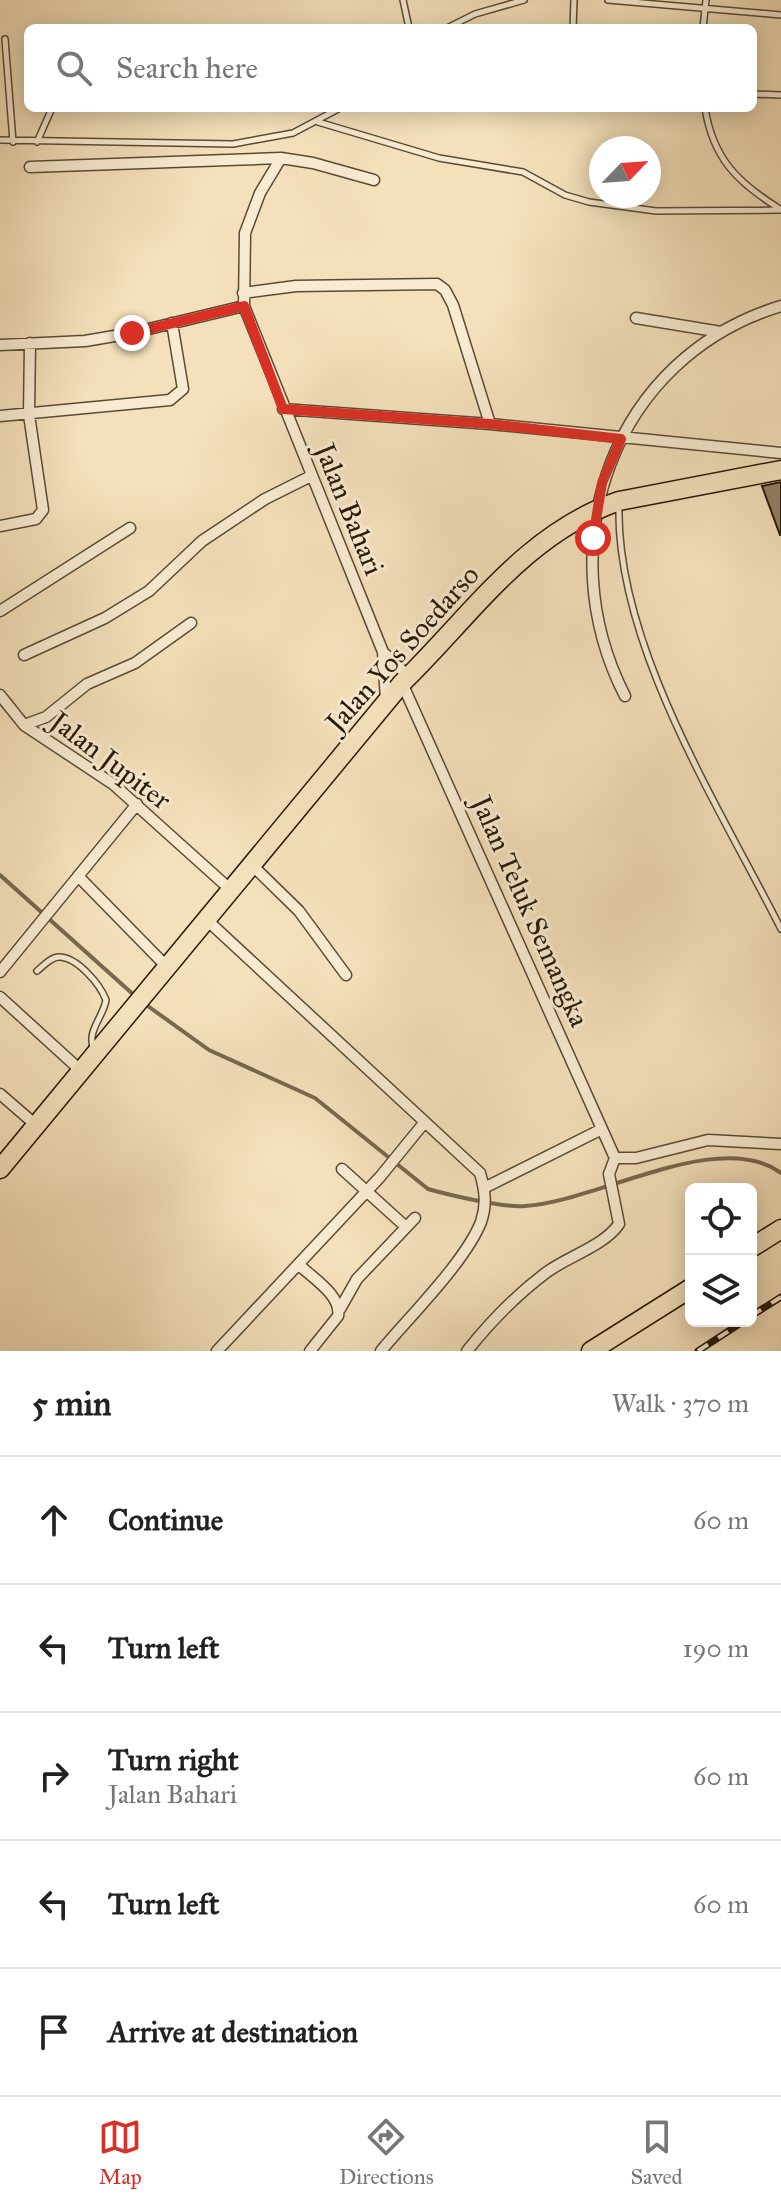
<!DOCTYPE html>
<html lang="en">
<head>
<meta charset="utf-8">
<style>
	:root { --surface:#fff; --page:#f2f2f2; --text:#222; --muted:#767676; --line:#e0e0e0; --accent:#d93025 }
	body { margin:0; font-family:"IM FELL Great Primer",serif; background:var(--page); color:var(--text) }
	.controls { position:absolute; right:24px; bottom:24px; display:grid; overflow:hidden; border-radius:12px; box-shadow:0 4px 20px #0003 }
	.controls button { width:72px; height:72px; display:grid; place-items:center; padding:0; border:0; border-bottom:2px solid var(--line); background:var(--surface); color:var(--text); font:40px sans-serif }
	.compass { position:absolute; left:589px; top:136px; width:72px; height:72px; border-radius:50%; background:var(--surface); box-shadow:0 4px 20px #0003; rotate:65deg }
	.stop { position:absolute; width:24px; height:24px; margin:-18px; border:6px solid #d93025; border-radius:50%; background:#fff }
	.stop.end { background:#d93025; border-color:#fff; box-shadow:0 2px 8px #0008 }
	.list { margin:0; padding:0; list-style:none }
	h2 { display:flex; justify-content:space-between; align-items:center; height:104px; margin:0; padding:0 32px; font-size:34px }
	h2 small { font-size:26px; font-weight:400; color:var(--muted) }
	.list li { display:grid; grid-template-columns:52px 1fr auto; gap:24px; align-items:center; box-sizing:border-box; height:128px; padding:0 32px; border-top:2px solid var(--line) }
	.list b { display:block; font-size:30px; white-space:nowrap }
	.list p { margin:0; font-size:26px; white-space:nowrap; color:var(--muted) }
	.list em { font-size:26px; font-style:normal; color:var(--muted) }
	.icon { flex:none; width:44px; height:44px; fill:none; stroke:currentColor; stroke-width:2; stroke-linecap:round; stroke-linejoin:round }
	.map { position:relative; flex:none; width:781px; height:1351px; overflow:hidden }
	.search { position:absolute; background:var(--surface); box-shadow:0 4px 20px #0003; left:24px; right:24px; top:24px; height:88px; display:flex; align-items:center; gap:20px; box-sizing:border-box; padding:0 28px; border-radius:12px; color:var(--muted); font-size:30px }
	.sheet { height:744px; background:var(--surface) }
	nav { display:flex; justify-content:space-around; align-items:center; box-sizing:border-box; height:112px; border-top:2px solid var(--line); background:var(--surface); font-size:22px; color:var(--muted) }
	nav a { display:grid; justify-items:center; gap:4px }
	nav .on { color:var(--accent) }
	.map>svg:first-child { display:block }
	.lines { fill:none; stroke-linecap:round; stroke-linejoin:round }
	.stream { stroke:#78684f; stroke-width:4 }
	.building { fill:#928065; stroke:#271909; stroke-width:2 }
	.lane-casing { stroke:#5a4b35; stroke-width:8 }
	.street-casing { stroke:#5a4b35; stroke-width:13 }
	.highway-casing { stroke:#271909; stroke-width:21 }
	.lane { stroke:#f8ebd2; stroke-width:5 }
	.street { stroke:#f8ebd2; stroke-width:10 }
	.highway { stroke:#f4e0ba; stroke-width:18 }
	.rail-casing { stroke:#271909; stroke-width:7 }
	.rail { stroke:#f8ebd2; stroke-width:4; stroke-dasharray:12; stroke-linecap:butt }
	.route { stroke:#d93025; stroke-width:10 }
	.labels { text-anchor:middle; stroke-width:6; stroke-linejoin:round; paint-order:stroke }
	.street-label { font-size:28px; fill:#271909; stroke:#f8ebd2 }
</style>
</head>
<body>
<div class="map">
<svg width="781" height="1351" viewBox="0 0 781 1351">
	<rect width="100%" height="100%" fill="#f4e0ba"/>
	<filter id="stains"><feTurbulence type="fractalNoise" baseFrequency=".0025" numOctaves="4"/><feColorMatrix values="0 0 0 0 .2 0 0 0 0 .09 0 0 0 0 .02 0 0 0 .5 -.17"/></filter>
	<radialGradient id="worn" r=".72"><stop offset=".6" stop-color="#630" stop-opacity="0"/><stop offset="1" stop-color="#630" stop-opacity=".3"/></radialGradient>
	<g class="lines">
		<path class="stream" d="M0,875L135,996
			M145,1004L209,1050L315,1098L428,1189C449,1195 504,1208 525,1206C597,1202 719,1127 781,1173"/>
	</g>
	<path class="building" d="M781,482V535H780L762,486Z"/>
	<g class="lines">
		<g class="lane-casing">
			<path id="lane" d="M403,0L409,28
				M608,0L781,15
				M447,28L475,14L524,0
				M573,28L574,0
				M703,28L706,0
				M5,39L13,142
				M753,94L781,95
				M705,108C713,159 738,183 780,209
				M318,122L439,158L523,172L565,195L589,202L656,211L781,210
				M0,140L233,144L293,133L340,108
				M37,142L52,108
				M619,504C615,644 719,806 781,929
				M37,971C43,966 51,957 59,957C77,957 100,984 106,1000C103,1018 86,1031 94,1050"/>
		</g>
		<g class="street-casing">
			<path id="street" d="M281,158L260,193L245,233L244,306L383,652L386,700
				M30,167L281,158L313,163L374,180
				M243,293L296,286L437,284L445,290L453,305L490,424
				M636,318L721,332
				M0,345L85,341L132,333L244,306
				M283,409L490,424L781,453
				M0,416L170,400L183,389L172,323
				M0,526L36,519L43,510L29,415L30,343
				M0,611L130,528
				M383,652L409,677
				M24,655L105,618L149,591L202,541L265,499L311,476
				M402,683L615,1158
				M0,695L24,725L113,784L232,891
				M625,696C547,544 613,357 781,306
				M24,725L46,717L87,684L135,663L191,623
				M254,867L299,911L346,975
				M78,876L168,968
				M208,921L480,1173C485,1190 487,1205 481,1222C465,1262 410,1316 381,1351
				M0,972L137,804
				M0,997L79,1069
				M0,1094L37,1126
				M615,1158H636L708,1140L781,1144
				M342,1169L406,1227
				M484,1188L600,1130
				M299,1265C313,1278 342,1296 338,1316L310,1351
				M340,1309L357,1279L415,1218
				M217,1351L380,1177L424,1123
				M467,1351C491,1321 516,1295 547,1272C569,1256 604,1246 619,1224L609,1174L615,1158"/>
		</g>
		<g class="highway-casing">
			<path id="highway" d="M0,1169L402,683C471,616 524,534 619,501L781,470
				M751,1248L781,1229
				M591,1351L691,1288"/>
		</g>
		<use href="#lane" class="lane"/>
		<use href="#street" class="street"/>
		<use href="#highway" class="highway"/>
		<g class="rail-casing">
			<path id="rail" d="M751,1316L781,1297
				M698,1351L744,1321"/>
		</g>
		<use href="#rail" class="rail"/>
	</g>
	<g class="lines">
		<path class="route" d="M132,333L244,306L283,409L490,424L621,439L602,483L593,538"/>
	</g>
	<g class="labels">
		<g class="street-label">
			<text transform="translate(350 509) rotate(68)" y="10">Jalan Bahari</text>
			<text transform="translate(402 648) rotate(-48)" y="10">Jalan Yos Soedarso</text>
			<text transform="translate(111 760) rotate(37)" y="10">Jalan Jupiter</text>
			<text transform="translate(531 911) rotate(66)" y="10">Jalan Teluk Semangka</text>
		</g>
	</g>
	<rect width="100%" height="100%" filter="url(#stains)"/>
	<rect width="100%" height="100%" fill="url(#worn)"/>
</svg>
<div class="controls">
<button><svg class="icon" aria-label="locate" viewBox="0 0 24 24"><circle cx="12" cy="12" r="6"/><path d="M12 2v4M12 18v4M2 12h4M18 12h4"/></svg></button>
<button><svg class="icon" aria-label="layers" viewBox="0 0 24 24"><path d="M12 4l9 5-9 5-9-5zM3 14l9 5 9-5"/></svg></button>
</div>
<svg class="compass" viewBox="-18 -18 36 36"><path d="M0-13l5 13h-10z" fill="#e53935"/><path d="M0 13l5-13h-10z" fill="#767676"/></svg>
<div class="stop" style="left:593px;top:538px"></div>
<div class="stop end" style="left:132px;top:333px"></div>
<div class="search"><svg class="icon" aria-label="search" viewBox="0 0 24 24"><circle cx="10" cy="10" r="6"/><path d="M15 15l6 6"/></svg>Search here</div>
</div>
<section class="sheet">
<h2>5 min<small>Walk · 370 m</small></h2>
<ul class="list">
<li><svg class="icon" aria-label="ahead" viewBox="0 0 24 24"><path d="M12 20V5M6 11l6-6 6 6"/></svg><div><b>Continue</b></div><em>60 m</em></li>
<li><svg class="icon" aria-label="left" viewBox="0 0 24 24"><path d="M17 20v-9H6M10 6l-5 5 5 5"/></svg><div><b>Turn left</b></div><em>190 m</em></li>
<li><svg class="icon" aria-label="right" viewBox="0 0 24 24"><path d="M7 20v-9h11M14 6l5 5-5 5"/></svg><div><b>Turn right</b><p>Jalan Bahari</p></div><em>60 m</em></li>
<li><svg class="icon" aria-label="left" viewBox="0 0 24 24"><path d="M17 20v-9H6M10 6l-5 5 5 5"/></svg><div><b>Turn left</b></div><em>60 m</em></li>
<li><svg class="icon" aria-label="arrive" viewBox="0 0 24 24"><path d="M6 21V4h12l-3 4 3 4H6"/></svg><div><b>Arrive at destination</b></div></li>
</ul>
</section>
<nav>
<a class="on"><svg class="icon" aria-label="map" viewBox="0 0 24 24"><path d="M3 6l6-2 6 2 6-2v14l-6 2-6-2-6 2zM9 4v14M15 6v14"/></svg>Map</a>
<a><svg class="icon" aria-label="directions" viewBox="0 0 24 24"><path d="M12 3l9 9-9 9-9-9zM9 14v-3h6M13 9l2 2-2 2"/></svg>Directions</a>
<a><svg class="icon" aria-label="saved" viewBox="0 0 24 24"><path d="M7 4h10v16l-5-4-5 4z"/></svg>Saved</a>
</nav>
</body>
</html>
